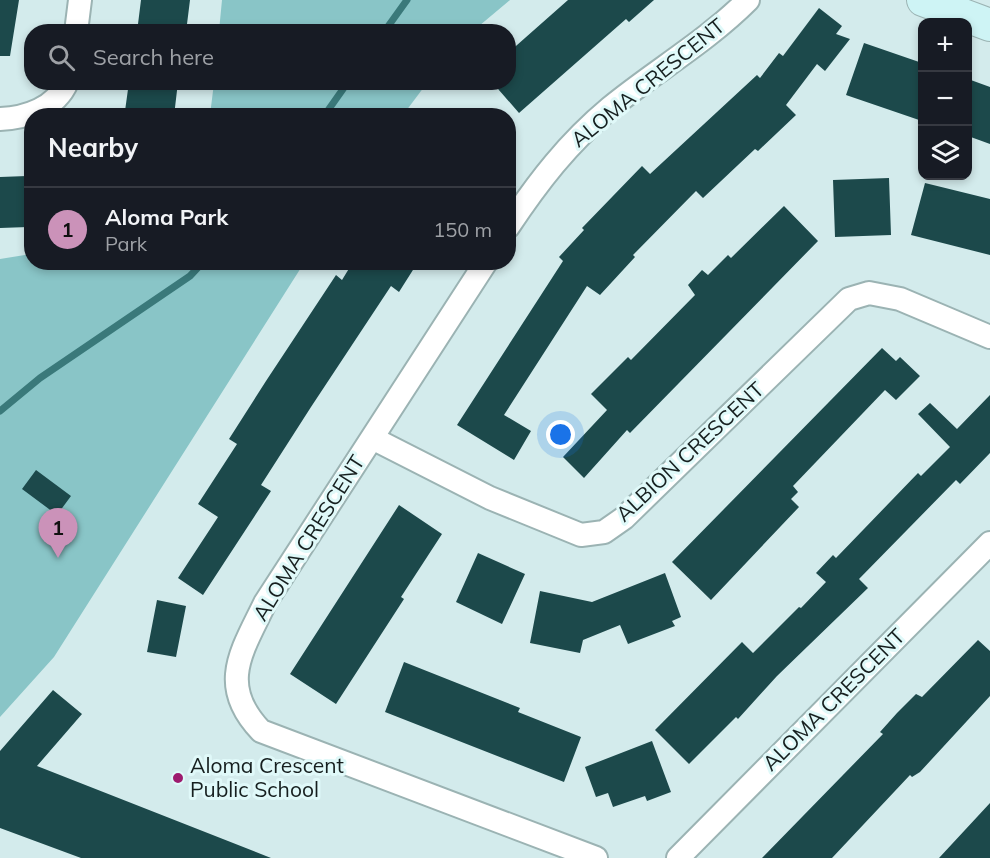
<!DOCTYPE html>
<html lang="en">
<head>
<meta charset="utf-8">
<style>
	:root { --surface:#171b24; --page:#20242c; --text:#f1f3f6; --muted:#9ea1a6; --line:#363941; --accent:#cb92b9 }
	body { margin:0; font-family:Mulish,sans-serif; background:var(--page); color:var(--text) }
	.controls { position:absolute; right:18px; top:18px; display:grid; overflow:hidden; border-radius:12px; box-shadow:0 3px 9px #0003 }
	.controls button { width:54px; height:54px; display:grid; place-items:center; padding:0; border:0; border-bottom:2px solid var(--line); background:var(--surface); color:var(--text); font:30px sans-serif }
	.you { position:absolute; left:561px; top:435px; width:21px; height:21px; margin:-15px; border:4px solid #fff; border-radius:50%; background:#1a73e8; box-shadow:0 0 0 9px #1a73e833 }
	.badge { display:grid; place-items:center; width:39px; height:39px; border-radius:50%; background:var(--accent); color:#111; font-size:20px; font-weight:700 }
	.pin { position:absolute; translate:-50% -50px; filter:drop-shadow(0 2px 3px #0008) }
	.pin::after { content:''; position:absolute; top:32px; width:21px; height:18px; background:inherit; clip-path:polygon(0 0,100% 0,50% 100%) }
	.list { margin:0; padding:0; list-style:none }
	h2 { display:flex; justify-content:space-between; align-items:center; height:78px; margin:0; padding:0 24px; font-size:26px }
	h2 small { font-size:20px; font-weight:400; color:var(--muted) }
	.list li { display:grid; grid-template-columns:39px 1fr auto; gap:18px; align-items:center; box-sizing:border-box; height:84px; padding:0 24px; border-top:2px solid var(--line) }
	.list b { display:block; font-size:22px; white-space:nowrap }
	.list p { margin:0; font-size:20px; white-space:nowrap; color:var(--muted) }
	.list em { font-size:20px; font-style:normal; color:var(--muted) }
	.icon { flex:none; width:33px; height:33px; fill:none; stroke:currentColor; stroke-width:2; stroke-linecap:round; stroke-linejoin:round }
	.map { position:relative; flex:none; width:990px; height:858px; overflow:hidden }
	.search { position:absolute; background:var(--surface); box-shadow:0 3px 9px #0003; left:24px; top:24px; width:492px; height:66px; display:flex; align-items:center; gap:15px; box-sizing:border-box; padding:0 21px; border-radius:24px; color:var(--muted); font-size:22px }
	.panel { position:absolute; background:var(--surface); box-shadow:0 3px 9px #0003; left:24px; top:108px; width:492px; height:162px; border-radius:24px }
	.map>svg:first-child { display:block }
	.green { fill:#89c5c7 }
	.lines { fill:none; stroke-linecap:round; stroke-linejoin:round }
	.stream { stroke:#3a797a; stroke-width:7 }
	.building { fill:#1c494b }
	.street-casing { stroke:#9bb3b3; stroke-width:26 }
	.secondary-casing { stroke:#9bb3b3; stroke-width:34 }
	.street { stroke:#fff; stroke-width:22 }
	.secondary { stroke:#cef4f5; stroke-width:32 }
	.poi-dot { fill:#9d1b6e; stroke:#e0f9f9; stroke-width:2 }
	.labels { text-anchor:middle; stroke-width:6; stroke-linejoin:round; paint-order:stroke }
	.street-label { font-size:21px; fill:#161f1f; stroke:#e0f9f9 }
	.poi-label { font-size:21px; fill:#161f1f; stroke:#e0f9f9; text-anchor:start }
</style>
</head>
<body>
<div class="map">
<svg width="990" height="858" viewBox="0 0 990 858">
	<rect width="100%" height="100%" fill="#d3ebec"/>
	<path class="green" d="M222,0H510L473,31H219Z
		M214,83V82L427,83L403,115H210Z
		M31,254L32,262L304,263L54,657L0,717V259Z"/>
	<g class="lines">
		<path class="stream" d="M384,32L407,0
			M324,116L348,82
			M0,411L40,378L190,276L203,262"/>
	</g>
	<path class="building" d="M0,0H19L10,56H0Z
		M141,0H190L186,32H137Z
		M568,0H654L629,22L626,19L519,113L492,82H508V53Z
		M819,8L842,26L836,34L850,39L825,71L817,64L786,105L796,115L758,151L755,149L703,198L696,191L633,255L635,257L600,295L587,286L504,415L531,431L514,460L457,425L563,261L559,257L584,230L582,228L642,166L650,174L757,75L760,78L779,53L783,56Z
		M864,43L922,63V121L846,95Z
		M968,79L990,87V144L968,136Z
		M129,82H178L174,116H144V113L125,111Z
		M27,176L28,227L0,228V177Z
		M889,178L891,235L835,237L833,180Z
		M925,183L990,199V255L911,235Z
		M784,206L818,241L630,433L627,430L584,478L563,457L607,410L591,394L628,357L631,360L695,295L688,285L702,270L708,275L728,255L731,258Z
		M353,262H418L399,292L391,286L311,407L261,485L271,491L203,595L178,578L218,517L198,504L237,444L229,439L266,381L336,275L342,280Z
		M882,348L896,361L900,357L920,376L896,400L885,390L793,486L798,492L791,499L799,507L711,600L672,562Z
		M990,395V453L960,484L956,480L859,579L868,588L777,676L738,719L736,717L689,764L655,730L742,642L753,653L799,607L801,608L826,582L816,573L833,555L836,558L918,473L921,476L950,447L918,414L930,403L957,429Z
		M36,470L71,496L57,515L22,489Z
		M399,505L442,534L401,597L404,599L336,704L290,674Z
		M478,553L525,574L502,624L456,602Z
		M665,573L681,617L672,621L675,626L628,644L620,625L583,640L580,653L530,643L540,591L592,602Z
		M157,600L186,606L176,657L147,652Z
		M978,640L990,651V696L920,772L912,777L910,775L832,858H762L883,734L880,732L897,713L916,694L922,697Z
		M404,662L520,708L518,712L581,737L564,782L385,712Z
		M53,690L82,714L37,766L271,858H81L0,828V751Z
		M652,741L671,792L647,801L645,796L613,807L608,793L596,797L585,767Z
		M990,803V858H939Z"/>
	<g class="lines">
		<g class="street-casing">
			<path id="street" d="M76,32L80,0
				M0,119C26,118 56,108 67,82
				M508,227C538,182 568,143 610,108C655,71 706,42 748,0
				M486,262L265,603C242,651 217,685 261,731L596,858
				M372,438L490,498L581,535L604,532L624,518L849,299L869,293L900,299L990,337
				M678,858L990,543"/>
		</g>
		<g class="secondary-casing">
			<path id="secondary" d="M923,0L990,25"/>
		</g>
		<use href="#street" class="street"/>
		<use href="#secondary" class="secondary"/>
	</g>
	<circle class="poi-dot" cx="178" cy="778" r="6"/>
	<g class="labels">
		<g class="street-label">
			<text transform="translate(648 83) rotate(-39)" y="7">ALOMA CRESCENT</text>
			<text transform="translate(690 452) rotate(-43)" y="7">ALBION CRESCENT</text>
			<text transform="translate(309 538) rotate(-58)" y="7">ALOMA CRESCENT</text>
			<text transform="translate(834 700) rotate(-45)" y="7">ALOMA CRESCENT</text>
		</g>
		<g class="poi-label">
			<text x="190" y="773">Aloma Crescent<tspan x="190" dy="24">Public School</tspan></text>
		</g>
	</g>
</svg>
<div class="controls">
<button>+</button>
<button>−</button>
<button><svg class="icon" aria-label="layers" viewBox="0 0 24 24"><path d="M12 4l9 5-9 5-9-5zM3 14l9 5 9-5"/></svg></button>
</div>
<div class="you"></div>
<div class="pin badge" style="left:58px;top:558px">1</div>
<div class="search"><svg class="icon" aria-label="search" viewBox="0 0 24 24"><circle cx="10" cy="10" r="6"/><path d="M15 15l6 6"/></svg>Search here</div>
<section class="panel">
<h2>Nearby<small></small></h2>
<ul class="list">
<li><span class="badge">1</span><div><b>Aloma Park</b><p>Park</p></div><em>150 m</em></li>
</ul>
</section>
</div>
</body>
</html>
